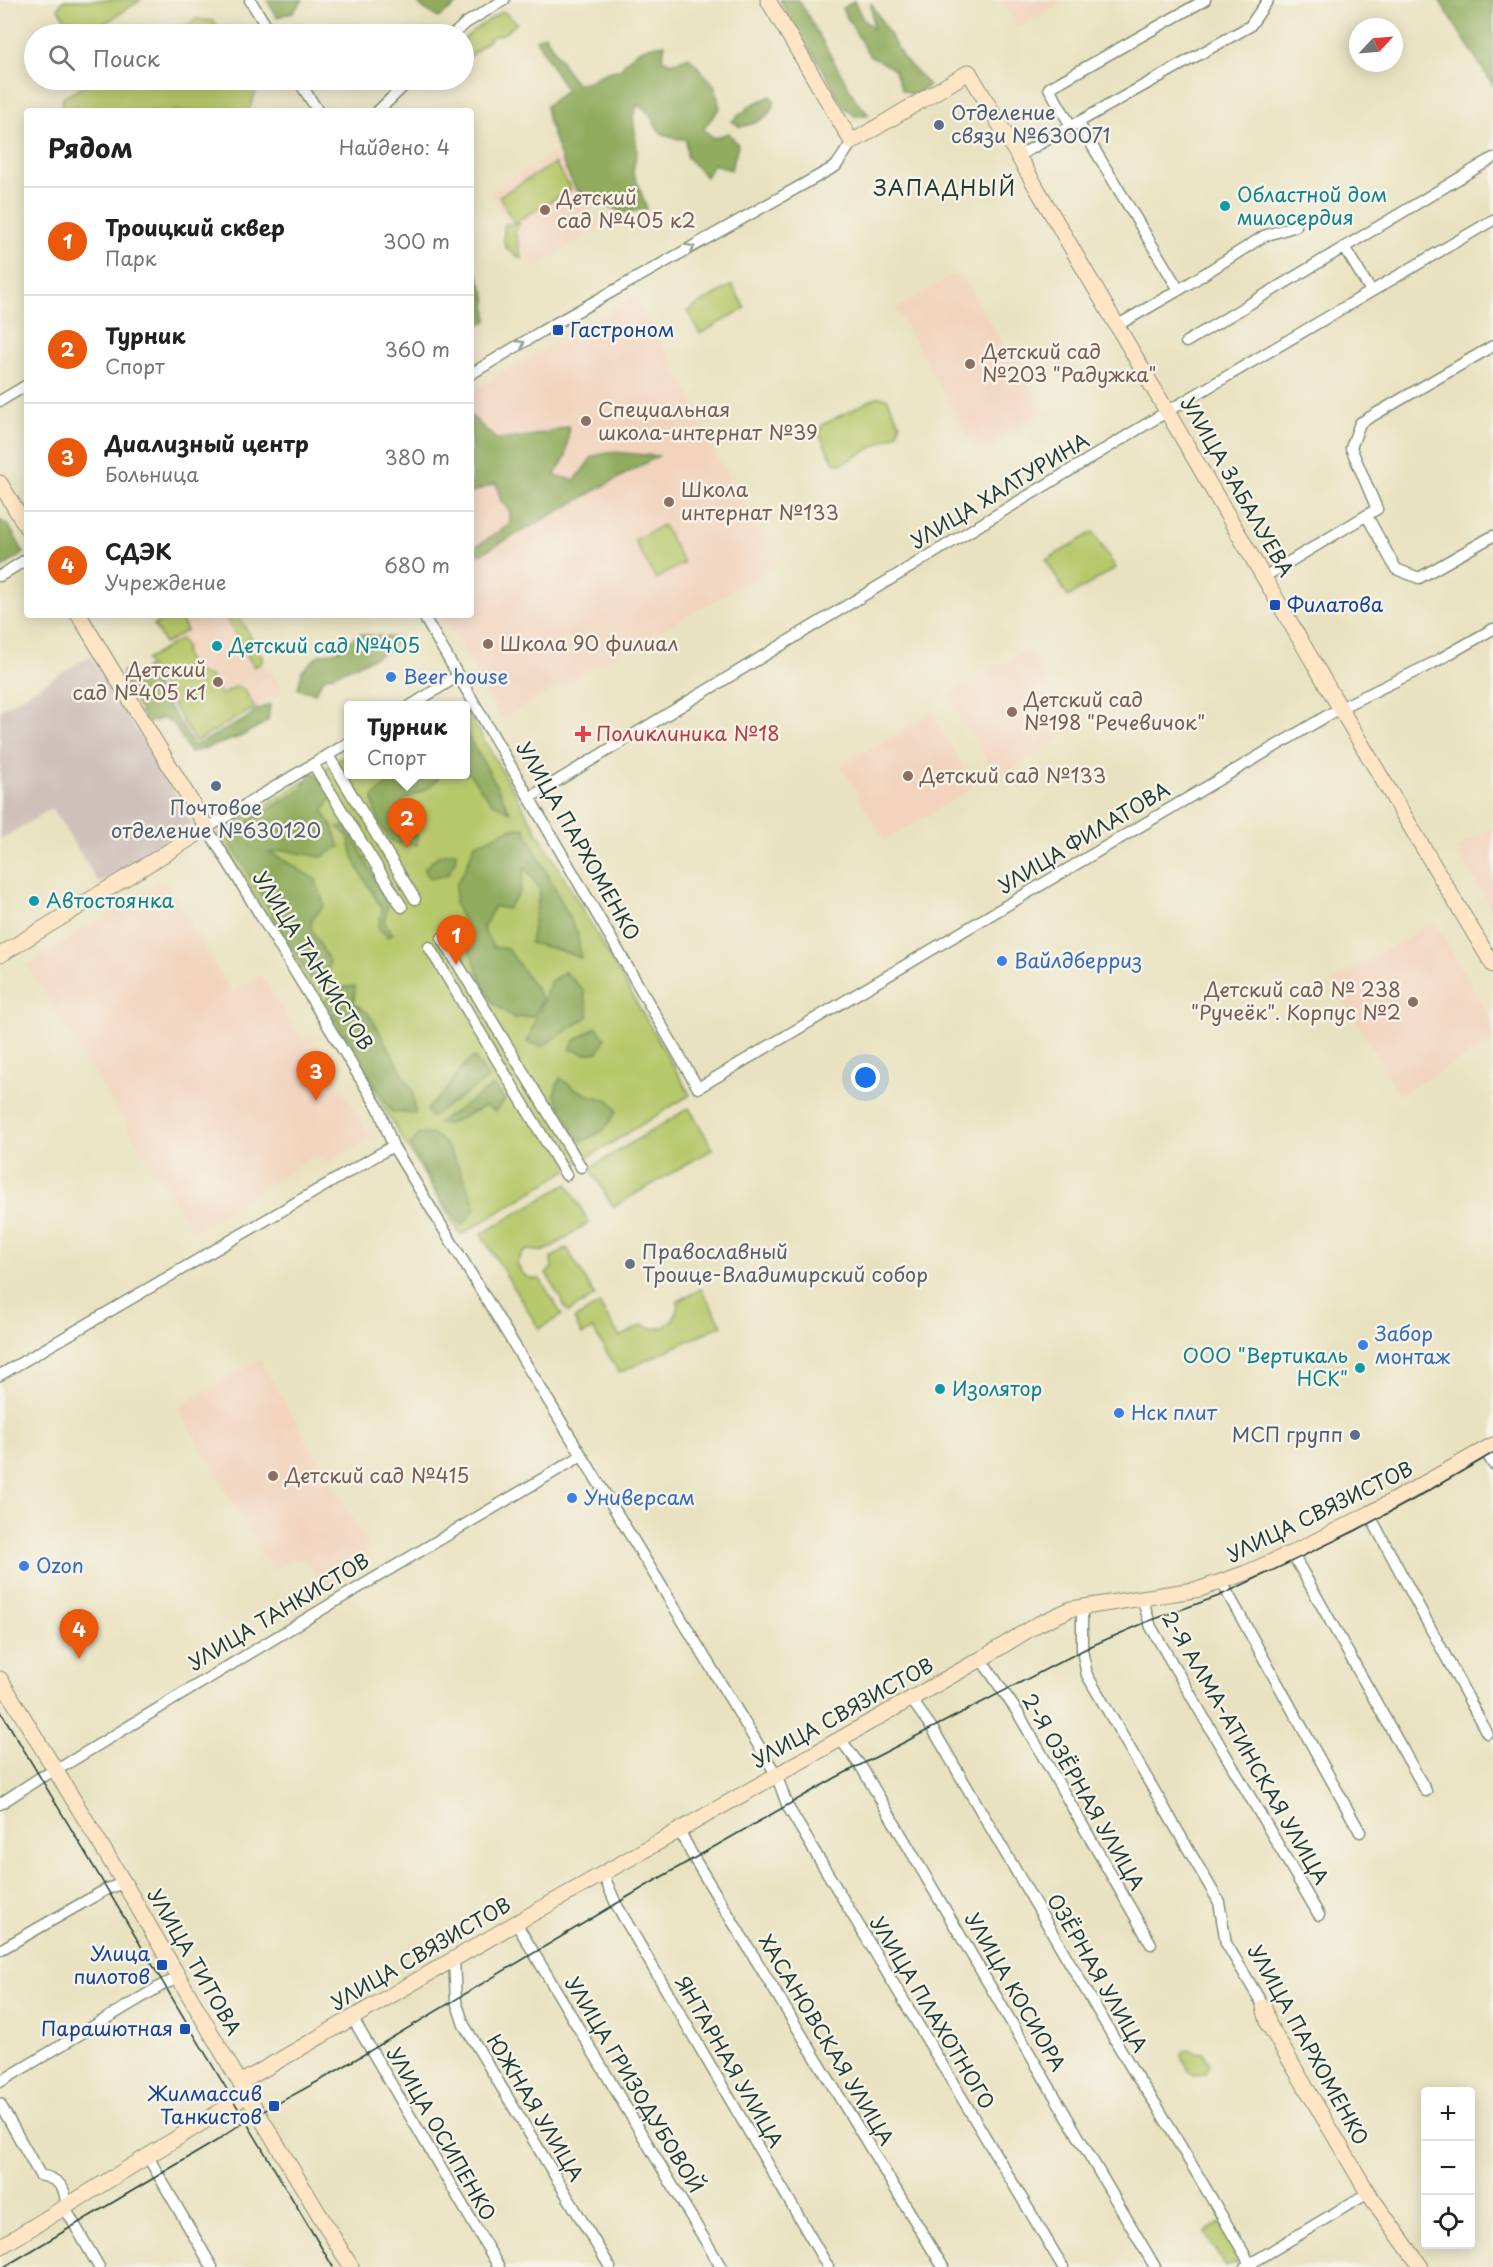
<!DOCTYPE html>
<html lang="ru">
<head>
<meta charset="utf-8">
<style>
	:root { --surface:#fff; --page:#f6f6f6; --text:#202124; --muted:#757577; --line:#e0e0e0; --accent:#ea580c }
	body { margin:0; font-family:"Playpen Sans",sans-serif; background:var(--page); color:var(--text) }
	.controls { position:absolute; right:18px; bottom:18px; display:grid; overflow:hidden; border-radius:6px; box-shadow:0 3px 15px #0003 }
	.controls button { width:54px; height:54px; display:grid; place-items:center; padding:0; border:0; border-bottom:2px solid var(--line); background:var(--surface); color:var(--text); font:30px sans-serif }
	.compass { position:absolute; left:1349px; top:18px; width:54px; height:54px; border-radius:50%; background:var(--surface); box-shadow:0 3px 15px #0003; rotate:64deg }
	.you { position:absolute; left:866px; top:1078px; width:21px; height:21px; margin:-15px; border:4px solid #fff; border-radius:50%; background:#1a73e8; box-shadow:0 0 0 9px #1a73e833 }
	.badge { display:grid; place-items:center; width:39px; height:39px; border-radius:50%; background:var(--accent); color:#fff; font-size:20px; font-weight:700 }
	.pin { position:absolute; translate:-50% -50px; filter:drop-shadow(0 2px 3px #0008) }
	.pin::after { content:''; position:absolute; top:32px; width:21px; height:18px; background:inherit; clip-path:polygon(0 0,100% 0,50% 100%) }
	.popup { position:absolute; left:344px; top:701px; width:126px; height:78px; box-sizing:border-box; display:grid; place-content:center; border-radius:6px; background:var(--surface); filter:drop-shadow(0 2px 4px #0005); font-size:20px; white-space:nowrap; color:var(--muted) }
	.popup b { font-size:22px; color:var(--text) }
	.popup::after { content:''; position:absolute; left:50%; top:100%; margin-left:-12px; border:12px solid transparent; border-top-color:var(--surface) }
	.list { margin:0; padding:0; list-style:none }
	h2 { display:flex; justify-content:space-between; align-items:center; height:78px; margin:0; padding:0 24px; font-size:26px }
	h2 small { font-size:20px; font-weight:400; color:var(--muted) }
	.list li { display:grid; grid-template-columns:39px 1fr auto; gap:18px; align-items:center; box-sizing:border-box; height:108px; padding:0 24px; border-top:2px solid var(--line) }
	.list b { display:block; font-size:22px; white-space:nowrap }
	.list p { margin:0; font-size:20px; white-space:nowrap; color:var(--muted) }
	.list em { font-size:20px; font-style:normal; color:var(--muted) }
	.icon { flex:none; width:33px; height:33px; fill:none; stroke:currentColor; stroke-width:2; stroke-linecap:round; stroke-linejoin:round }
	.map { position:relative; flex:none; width:1493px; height:2267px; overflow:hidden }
	.search { position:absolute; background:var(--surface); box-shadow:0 3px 15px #0003; left:24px; top:24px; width:450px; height:66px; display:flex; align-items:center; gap:15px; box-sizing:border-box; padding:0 21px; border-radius:33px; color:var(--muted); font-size:22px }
	.panel { position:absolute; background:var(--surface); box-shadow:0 3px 15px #0003; left:24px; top:108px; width:450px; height:510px; border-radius:6px }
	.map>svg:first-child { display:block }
	.built { fill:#f2d4be }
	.industrial { fill:#cfc0ba }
	.green { fill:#b7c86b; stroke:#6b8250; stroke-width:1.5 }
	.forest { fill:#91ac5f; stroke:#58744a; stroke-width:1.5 }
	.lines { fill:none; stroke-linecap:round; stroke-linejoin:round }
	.street-casing { stroke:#84907a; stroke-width:13 }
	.secondary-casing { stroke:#84907a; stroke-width:17 }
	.street { stroke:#fff; stroke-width:10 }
	.secondary { stroke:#fde5c5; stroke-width:15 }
	.tram { stroke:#1f3d34; stroke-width:1.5 }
	.oneway { stroke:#8f9e9a }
	.service-dot { fill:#5c6f8a; stroke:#f7f3e8; stroke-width:2 }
	.culture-dot { fill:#0f9aa8; stroke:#f7f3e8; stroke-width:2 }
	.education-dot { fill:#8d6e63; stroke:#f7f3e8; stroke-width:2 }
	.transit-dot { fill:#1a4fb4; stroke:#f7f3e8; stroke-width:2 }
	.shop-dot { fill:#3f7fe0; stroke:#f7f3e8; stroke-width:2 }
	.health-dot { fill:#e0444e; stroke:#f7f3e8; stroke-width:2 }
	.worship-dot { fill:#6b7280; stroke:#f7f3e8; stroke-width:2 }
	.labels { text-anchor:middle; stroke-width:5; stroke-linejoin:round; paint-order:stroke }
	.service-label { font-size:20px; fill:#4e5e75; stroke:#f7f3e8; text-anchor:start }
	.culture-label { font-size:20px; fill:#0d838f; stroke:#f7f3e8; text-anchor:start }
	.education-label { font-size:20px; fill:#785e54; stroke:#f7f3e8; text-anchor:start }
	.transit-label { font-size:20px; fill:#164399; stroke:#f7f3e8; text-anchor:end }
	.street-label { font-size:20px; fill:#1f3d34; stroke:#f7f3e8 }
	.shop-label { font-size:20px; fill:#366cbe; stroke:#f7f3e8; text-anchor:start }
	.health-label { font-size:20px; fill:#be3a42; stroke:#f7f3e8; text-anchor:start }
	.worship-label { font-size:20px; fill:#5b616d; stroke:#f7f3e8; text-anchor:start }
	.neighbourhood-label { font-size:21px; letter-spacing:1.5px; fill:#1f3d34; stroke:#f7f3e8 }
</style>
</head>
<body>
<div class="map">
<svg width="1493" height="2267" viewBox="0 0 1493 2267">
	<rect width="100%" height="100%" fill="#f7f3e8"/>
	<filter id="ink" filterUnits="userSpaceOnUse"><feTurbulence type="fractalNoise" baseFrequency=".0167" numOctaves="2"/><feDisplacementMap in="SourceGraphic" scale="12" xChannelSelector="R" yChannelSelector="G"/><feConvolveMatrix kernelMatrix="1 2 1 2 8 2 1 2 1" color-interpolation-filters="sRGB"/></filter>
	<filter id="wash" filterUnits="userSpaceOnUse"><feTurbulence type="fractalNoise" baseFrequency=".008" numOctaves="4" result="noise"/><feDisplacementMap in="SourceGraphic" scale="24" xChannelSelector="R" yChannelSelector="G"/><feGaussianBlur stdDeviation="1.35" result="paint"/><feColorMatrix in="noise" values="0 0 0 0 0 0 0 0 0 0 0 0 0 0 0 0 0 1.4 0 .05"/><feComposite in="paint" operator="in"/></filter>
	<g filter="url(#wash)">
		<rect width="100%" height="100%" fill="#e9e2c0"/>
		<path class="built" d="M1002,0H1066L1018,28Z
			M555,152L600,227L534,268L490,192Z
			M951,276H961L966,281L1043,412L977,452L896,309Z
			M635,296L697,408L704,434L777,566L501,719L444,615H471V392Z
			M169,615H179L181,618L186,615H240L265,660L263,663L268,672H272L283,692L195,743L145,660L165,648L153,625Z
			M1028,649L1077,729L997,777L948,695Z
			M932,713L975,787L884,841L841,766Z
			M1493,826V911L1456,849Z
			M164,880L231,992L261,975L302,1041L312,1036L371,1138L330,1162L314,1156L193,1232L27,965Z
			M1435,922L1493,1022V1041L1399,1095L1333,981Z
			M260,1360L368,1545L363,1563L325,1588L306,1560L297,1559L272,1571L178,1407Z"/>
		<path class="industrial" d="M90,656L193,823L99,883L52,808L0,840V710Z"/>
		<path class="green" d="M64,0H141L88,34H74L58,8Z
			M503,11L517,23L505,33L492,37L464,62V39L474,30Z
			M197,19L214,21L222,34H171Z
			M95,80H249L256,91L250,108L245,111H61L63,98Z
			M555,163L571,189L514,223L499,196Z
			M505,224H520L515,231L522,259C503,249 501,245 505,224Z
			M732,285L745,308L700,334L687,311Z
			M877,397L887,398L900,424L897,434L842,464L834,462L819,434L822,425Z
			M663,525L684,563L656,579L634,540Z
			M1093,532L1116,568L1068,597L1046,560Z
			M170,615H178L187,630L165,644L154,625Z
			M224,615H238L263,659L261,663L254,667Z
			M181,639L186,647C182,663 195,673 210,676L221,695L237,686L244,689L255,708L195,742L146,660Z
			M466,709L690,1095L461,1235L218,835L348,754V774H466Z
			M689,1108L713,1149L613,1207L590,1168Z
			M567,1184L589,1222C581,1227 551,1249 544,1251C532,1253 526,1243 517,1262C520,1274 527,1280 540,1279L562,1315L539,1329L481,1234Z
			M567,1248L595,1296L568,1312L546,1273L552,1268L551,1258Z
			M701,1289L722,1325L619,1373L593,1329L582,1335L574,1319L599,1304L620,1337L642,1325C662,1334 678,1323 678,1301Z
			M1188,2050L1197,2053L1204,2052L1210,2065L1205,2074L1194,2075L1189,2071L1182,2056L1184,2052Z
			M1220,2223L1240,2256L1239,2262L1226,2267L1205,2232Z"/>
		<path class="forest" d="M267,0H303L293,12L277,17Z
			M420,0H463L438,18L419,5Z
			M780,0H799L856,100L869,115L855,116L842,106L819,62L796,31Z
			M1439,0H1493V85Z
			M854,1L863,19L873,29L871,3L903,58L929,85L914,95L902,90L894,69L869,55L842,9Z
			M545,35L574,82C592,86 599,70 620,70C632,51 644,46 665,44L662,59L671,63L689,57L715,86L720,108L703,129L714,138L729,133L738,145L731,170L713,164L706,177L687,157L686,139C648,139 661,118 638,104L633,116L637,150L633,171L647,209L623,213L576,190L562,161L548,120L546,106L566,90L536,39Z
			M771,96L775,102C768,120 757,123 740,127L732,121L753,104Z
			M471,261L486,296L487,321L473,327L471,319Z
			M471,416L496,439C522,439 544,434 569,426L566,456L554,476L575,480L593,456L613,452L658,456L479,555L474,548L510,524V512L501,501L496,483L471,493Z
			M0,520L9,526L24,553L0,569Z
			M359,634L398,638C396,641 395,644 393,646C385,655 337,674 324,678L315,693L298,689L302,671L319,655L337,651Z
			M147,667L154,683L194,746L244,720L255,711L270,704L268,721L240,737L190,753L174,724L164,718L147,723L121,678L123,670L139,683L141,674Z
			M466,734L487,768L510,812L490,801L469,773H466Z
			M312,771L333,796L323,811L332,826L340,847L321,857L284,850L270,853C287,860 300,871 316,880L324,905L312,919L311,928L329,961V972L311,980L229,841L243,825L301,790Z
			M404,775H440C435,787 416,794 404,800L400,811C416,821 417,826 417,845L393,843C381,829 374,815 373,797L387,784Z
			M345,826L355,840L388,905L384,922L393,934L388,937L378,928L382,909L360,872L353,856L348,836L337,827Z
			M524,828L577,932L581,958L559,950L530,943L540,890L525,867L520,892L507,909L494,906L483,929L493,947L508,949C519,966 532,981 542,999L534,1016L514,1018L493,1003L485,988L468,947L464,923L455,904L456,884L465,870L474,845L510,829Z
			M456,852L455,861L448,874L430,879L424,869L439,855Z
			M565,972L583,990L589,1016L543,1046L527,1042L551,981Z
			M355,986L354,1003L368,1013L375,1024L413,1092L415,1114L392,1112L369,1077L325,1001L340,988Z
			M597,1027L605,1039L598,1052L585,1054L570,1049L574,1041Z
			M474,1057L489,1078L431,1117L427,1111C432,1100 436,1102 443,1094C455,1082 459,1066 474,1057Z
			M560,1078L574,1088L588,1095L609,1100L617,1111L603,1131L583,1141L576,1138L554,1094Z
			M493,1086L505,1100L495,1111L486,1106L448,1124L438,1123Z
			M419,1134C423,1134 429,1134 433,1135C452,1142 468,1189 476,1207L463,1225C443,1209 423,1168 410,1145Z"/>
	</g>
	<g filter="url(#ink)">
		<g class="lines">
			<g class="street-casing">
				<path id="street" d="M250,0L271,34
					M454,34L466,23L504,0
					M298,80L318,111
					M378,111L410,80
					M1078,122L1179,290
					M1071,126L1049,88L1205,0
					M1018,156L1250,26L1268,0
					M1344,247L1371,291
					M1118,325L1179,290L1264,236L1296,226
					M1186,342L1493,158
					M471,374L542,331L836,166L852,142
					M0,401L27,385
					M1367,516L1396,569L1419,578L1493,536
					M0,576L27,559
					M1264,577L1377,509L1351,448L1360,423L1493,346
					M423,615L698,1088L1340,708L1433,663L1493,629
					M410,706L458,676
					M348,743L207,828L379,1109L393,1146L776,1774L788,1807L1063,2267
					M328,755L415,899
					M313,764L402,907
					M529,798L1168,411L1493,220
					M442,938L581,1167
					M429,947L566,1175
					M0,1375L393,1146
					M1485,1450L1493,1464
					M1369,1514L1487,1733
					M1292,1553L1426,1791
					M1223,1582L1227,1592L1360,1832
					M1142,1598L1151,1627L1319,1915
					M1082,1606V1650L1087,1675L1219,1902L1226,1943L1264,2007
					M981,1659L1018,1713L1151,1944
					M911,1699L934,1731L1135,2074L1157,2106L1252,2267
					M840,1739L862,1768L1155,2267
					M0,1804L41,1777L55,1771L336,1601L581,1456
					M679,1830L695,1860L943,2267
					M603,1874L616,1904L828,2267
					M516,1923L721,2267
					M0,1950L107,1889L124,1883
					M454,1959L456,2001L464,2025L610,2267
					M353,2019L499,2267
					M0,2082L164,1984L178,1979
					M0,2104L40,2175C59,2179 68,2189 65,2208L99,2267
					M148,2157L212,2267
					M1245,2267L1368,2193"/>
			</g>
			<g class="secondary-casing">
				<path id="secondary" d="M768,0L852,142L969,72L1340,708L1493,965
					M0,483L27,528
					M0,955L207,828L79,615
					M0,1679L124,1883L247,2095L351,2267
					M1264,2007L1269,2025L1368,2193L1421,2267
					M240,2083L516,1923L981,1659L1038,1624L1071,1609L1200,1589L1246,1573L1292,1553L1369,1514L1493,1445
					M0,2247L247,2095"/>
			</g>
			<use href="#street" class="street"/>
			<use href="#secondary" class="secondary"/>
			<path class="tram" d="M0,1710L333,2267
				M4,2267L218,2140L242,2123L326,2077L656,1880L835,1778L1091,1646L1149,1621L1219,1596L1355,1531L1418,1497L1493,1453"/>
		</g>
		<defs><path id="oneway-chevron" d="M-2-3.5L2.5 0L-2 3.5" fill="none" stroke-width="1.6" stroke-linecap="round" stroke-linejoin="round" transform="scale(1.5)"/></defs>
		<g class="oneway">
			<use href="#oneway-chevron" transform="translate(691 248) rotate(-29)"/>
			<use href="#oneway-chevron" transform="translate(521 344) rotate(-31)"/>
		</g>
	</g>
	<g class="service-dot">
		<circle cx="939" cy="125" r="6"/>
		<circle cx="216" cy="786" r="6"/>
		<circle cx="1355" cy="1435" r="6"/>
	</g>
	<g class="culture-dot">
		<circle cx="1225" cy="206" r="6"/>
		<circle cx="217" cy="646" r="6"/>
		<circle cx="34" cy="901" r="6"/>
		<circle cx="1360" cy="1368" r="6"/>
		<circle cx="940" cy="1389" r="6"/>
	</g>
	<g class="education-dot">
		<circle cx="545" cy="210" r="6"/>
		<circle cx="970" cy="364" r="6"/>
		<circle cx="586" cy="421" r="6"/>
		<circle cx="669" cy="502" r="6"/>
		<circle cx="488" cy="644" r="6"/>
		<circle cx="218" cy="682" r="6"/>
		<circle cx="1012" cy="712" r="6"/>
		<circle cx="908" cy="776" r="6"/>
		<circle cx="1413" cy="1002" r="6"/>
		<circle cx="273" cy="1476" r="6"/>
	</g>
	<g class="transit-dot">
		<rect x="552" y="324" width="12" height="12" rx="3"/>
		<rect x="1269" y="599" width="12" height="12" rx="3"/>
		<rect x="156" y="1959" width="12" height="12" rx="3"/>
		<rect x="179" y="2023" width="12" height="12" rx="3"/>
		<rect x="268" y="2100" width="12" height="12" rx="3"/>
	</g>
	<g class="shop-dot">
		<circle cx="391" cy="677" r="6"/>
		<circle cx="1002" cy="961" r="6"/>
		<circle cx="1363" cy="1345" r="6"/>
		<circle cx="1119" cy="1413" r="6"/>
		<circle cx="572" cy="1498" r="6"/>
		<circle cx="24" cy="1566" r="6"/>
	</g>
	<path class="health-dot" d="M580 725h6v6h6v6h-6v6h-6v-6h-6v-6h6z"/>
	<circle class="worship-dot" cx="630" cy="1264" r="6"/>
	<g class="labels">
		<g class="service-label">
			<text x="951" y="120">Отделение<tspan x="951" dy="23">связи №630071</tspan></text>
			<text x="216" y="815" text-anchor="middle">Почтовое<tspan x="216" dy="23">отделение №630120</tspan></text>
			<text x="1343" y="1442" text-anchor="end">МСП групп</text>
		</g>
		<g class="culture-label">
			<text x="1237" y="202">Областной дом<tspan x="1237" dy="23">милосердия</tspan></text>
			<text x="229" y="653">Детский сад №405</text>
			<text x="46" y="908">Автостоянка</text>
			<text x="1348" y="1363" text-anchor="end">ООО "Вертикаль<tspan x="1348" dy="23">НСК"</tspan></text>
			<text x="952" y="1396">Изолятор</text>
		</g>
		<g class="education-label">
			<text x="557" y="205">Детский<tspan x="557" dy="23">сад №405 к2</tspan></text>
			<text x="982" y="359">Детский сад<tspan x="982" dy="23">№203 "Радужка"</tspan></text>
			<text x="598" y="417">Специальная<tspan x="598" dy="23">школа-интернат №39</tspan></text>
			<text x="681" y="497">Школа<tspan x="681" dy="23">интернат №133</tspan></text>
			<text x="500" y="651">Школа 90 филиал</text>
			<text x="206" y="677" text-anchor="end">Детский<tspan x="206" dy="23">сад №405 к1</tspan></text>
			<text x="1024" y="707">Детский сад<tspan x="1024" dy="23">№198 "Речевичок"</tspan></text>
			<text x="920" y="783">Детский сад №133</text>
			<text x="1401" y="997" text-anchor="end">Детский сад № 238<tspan x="1401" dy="23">"Ручеёк". Корпус №2</tspan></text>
			<text x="285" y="1483">Детский сад №415</text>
		</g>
		<g class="transit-label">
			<text x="570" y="337" text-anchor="start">Гастроном</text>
			<text x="1287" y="612" text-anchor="start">Филатова</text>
			<text x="150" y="1961">Улица<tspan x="150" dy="23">пилотов</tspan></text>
			<text x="173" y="2036">Парашютная</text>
			<text x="262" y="2101">Жилмассив<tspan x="262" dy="23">Танкистов</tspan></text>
		</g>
		<g class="street-label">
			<text transform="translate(1237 487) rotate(60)" y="7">УЛИЦА ЗАБАЛУЕВА</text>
			<text transform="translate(1000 491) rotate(-31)" y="7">УЛИЦА ХАЛТУРИНА</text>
			<text transform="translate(1084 838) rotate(-31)" y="7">УЛИЦА ФИЛАТОВА</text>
			<text transform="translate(578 841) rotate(60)" y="7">УЛИЦА ПАРХОМЕНКО</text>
			<text transform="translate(313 961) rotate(58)" y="7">УЛИЦА ТАНКИСТОВ</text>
			<text transform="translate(1320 1512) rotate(-26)" y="7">УЛИЦА СВЯЗИСТОВ</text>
			<text transform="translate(279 1612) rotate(-31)" y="7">УЛИЦА ТАНКИСТОВ</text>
			<text transform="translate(843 1713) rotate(-29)" y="7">УЛИЦА СВЯЗИСТОВ</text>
			<text transform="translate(1245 1748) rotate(60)" y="7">2-Я АЛМА-АТИНСКАЯ УЛИЦА</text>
			<text transform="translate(1083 1792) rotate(60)" y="7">2-Я ОЗЁРНАЯ УЛИЦА</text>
			<text transform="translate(421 1954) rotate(-30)" y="7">УЛИЦА СВЯЗИСТОВ</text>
			<text transform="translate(194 1962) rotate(60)" y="7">УЛИЦА ТИТОВА</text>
			<text transform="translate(1097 1973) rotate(60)" y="7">ОЗЁРНАЯ УЛИЦА</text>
			<text transform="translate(1015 1992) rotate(60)" y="7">УЛИЦА КОСИОРА</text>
			<text transform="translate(932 2013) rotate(59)" y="7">УЛИЦА ПЛАХОТНОГО</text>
			<text transform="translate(826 2040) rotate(59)" y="7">ХАСАНОВСКАЯ УЛИЦА</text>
			<text transform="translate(1308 2045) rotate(61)" y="7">УЛИЦА ПАРХОМЕНКО</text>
			<text transform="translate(729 2062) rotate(60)" y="7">ЯНТАРНАЯ УЛИЦА</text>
			<text transform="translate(634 2085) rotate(59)" y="7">УЛИЦА ГРИЗОДУБОВОЙ</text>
			<text transform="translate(535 2108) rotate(59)" y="7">ЮЖНАЯ УЛИЦА</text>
			<text transform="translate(441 2134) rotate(60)" y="7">УЛИЦА ОСИПЕНКО</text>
		</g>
		<g class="shop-label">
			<text x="403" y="684">Beer house</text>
			<text x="1014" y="968">Вайлдберриз</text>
			<text x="1375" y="1341">Забор<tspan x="1375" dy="23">монтаж</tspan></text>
			<text x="1131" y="1420">Нск плит</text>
			<text x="584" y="1505">Универсам</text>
			<text x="36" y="1573">Ozon</text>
		</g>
		<g class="health-label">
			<text x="596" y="741">Поликлиника №18</text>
		</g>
		<g class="worship-label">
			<text x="642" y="1259">Православный<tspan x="642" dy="23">Троице-Владимирский собор</tspan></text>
		</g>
		<g class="neighbourhood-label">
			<text x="945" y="196">ЗАПАДНЫЙ</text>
		</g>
	</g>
</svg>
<div class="controls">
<button>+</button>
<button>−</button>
<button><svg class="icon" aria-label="locate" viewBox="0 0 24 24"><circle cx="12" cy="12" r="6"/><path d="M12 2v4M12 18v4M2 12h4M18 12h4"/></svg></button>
</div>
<svg class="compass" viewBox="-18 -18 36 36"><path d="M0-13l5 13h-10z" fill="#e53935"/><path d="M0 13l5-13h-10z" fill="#757577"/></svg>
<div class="you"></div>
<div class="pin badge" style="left:456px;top:965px">1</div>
<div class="pin badge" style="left:407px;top:848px">2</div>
<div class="popup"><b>Турник</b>Спорт</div>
<div class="pin badge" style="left:316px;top:1101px">3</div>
<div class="pin badge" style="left:79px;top:1659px">4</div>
<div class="search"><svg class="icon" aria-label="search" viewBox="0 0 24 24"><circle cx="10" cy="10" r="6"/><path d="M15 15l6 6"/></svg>Поиск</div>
<section class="panel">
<h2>Рядом<small>Найдено: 4</small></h2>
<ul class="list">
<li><span class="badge">1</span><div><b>Троицкий сквер</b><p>Парк</p></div><em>300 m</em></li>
<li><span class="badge">2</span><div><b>Турник</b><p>Спорт</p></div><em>360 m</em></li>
<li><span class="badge">3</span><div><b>Диализный центр</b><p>Больница</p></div><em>380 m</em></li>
<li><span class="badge">4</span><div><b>СДЭК</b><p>Учреждение</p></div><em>680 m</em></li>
</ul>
</section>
</div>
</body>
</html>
